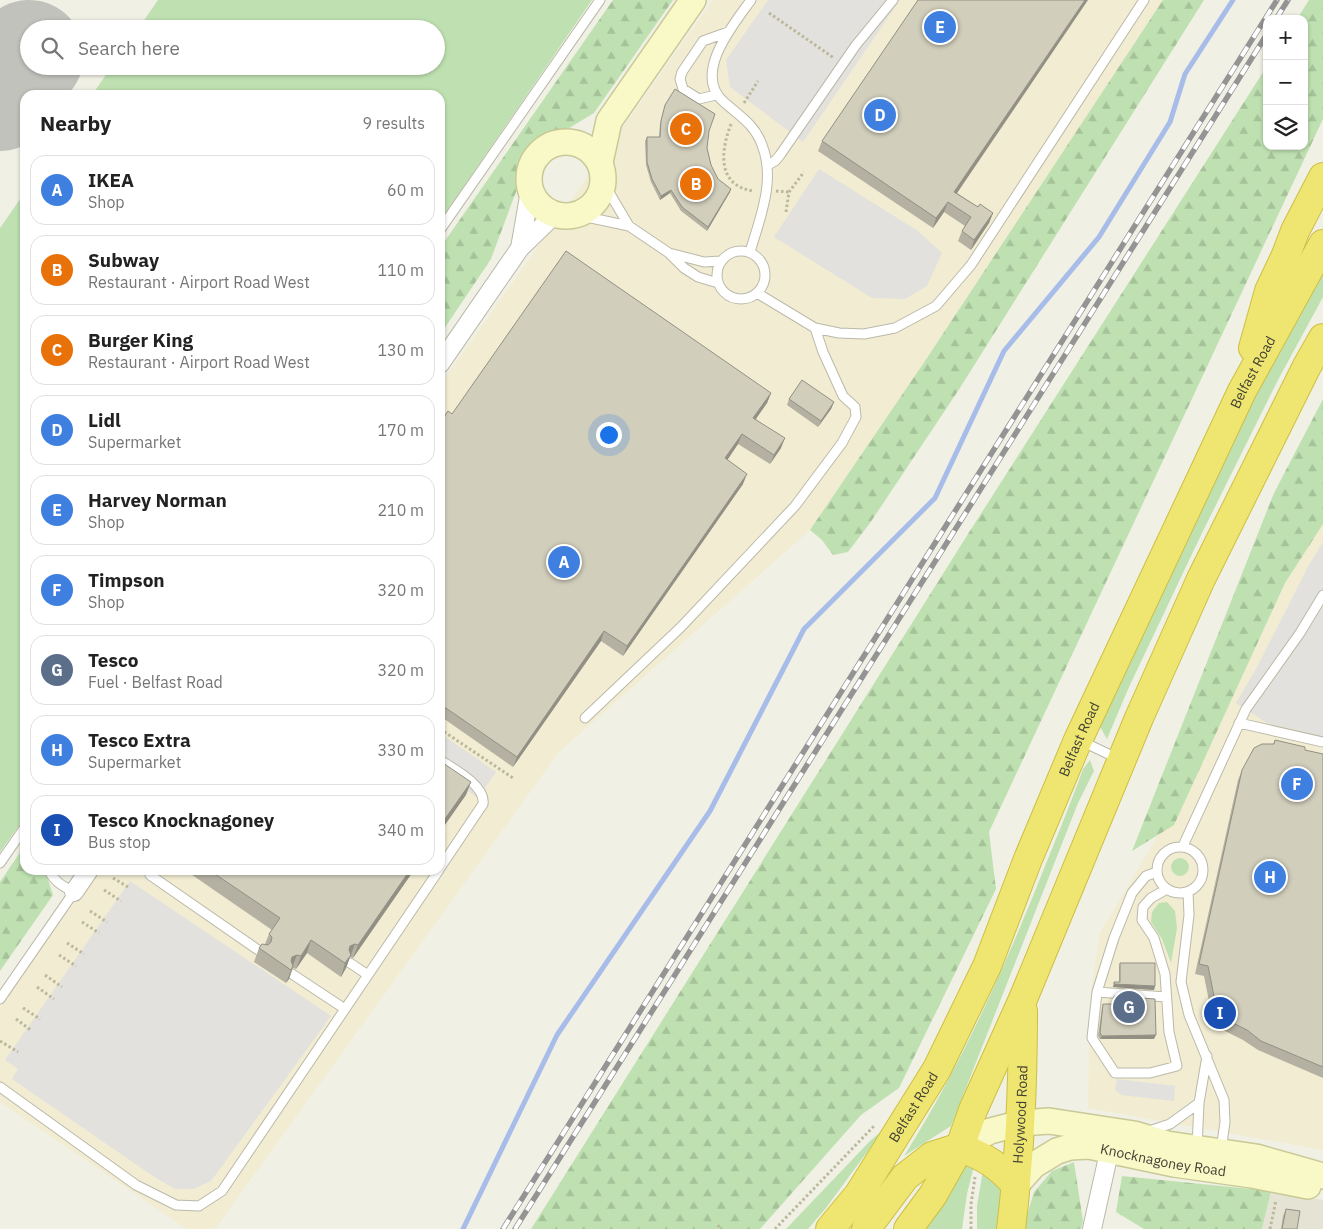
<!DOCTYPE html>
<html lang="en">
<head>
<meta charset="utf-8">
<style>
	:root { --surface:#fff; --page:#f6f6f6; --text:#222; --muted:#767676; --line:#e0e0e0; --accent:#111827 }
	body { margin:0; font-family:"IBM Plex Sans",sans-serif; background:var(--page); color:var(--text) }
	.controls { position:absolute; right:15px; top:15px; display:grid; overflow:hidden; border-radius:10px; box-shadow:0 1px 4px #0004 }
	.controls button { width:45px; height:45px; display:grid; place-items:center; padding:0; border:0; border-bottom:1px solid var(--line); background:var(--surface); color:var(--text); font:25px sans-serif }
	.you { position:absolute; left:608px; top:434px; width:18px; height:18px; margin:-12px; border:4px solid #fff; border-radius:50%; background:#1a73e8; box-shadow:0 0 0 8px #1a73e833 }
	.badge { display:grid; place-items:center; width:32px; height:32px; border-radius:50%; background:var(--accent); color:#fff; font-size:16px; font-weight:700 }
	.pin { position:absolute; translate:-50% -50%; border:2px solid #fff; box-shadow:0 1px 5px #0006 }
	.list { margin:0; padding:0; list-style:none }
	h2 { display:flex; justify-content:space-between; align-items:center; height:65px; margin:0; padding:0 20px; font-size:21px }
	h2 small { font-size:16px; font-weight:400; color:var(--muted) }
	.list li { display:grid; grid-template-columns:32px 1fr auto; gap:15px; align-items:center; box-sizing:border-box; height:70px; margin:0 10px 10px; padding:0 10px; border:1px solid var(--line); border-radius:15px }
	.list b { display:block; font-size:19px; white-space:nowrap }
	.list p { margin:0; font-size:16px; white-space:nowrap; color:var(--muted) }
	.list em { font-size:16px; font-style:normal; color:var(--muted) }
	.icon { flex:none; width:28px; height:28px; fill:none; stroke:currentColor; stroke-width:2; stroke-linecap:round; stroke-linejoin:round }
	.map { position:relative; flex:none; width:1323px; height:1229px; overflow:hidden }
	.search { position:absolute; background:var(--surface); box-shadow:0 1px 4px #0004; left:20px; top:20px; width:425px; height:55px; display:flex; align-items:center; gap:12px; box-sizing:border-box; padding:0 18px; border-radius:28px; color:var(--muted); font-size:19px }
	.panel { position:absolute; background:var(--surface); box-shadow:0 1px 4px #0004; left:20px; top:90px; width:425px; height:785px; border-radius:15px }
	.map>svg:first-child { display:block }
	.residential { fill:#e4e3d4 }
	.commercial { fill:#f1ecd2 }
	.grass { fill:#bfe1b1 }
	.forest { fill:url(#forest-firs) }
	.parking { fill:#e2e1dd }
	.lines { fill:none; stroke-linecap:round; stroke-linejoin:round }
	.stream { stroke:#a7bce8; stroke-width:5 }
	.runway { stroke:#c2c2bc; stroke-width:110 }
	.lane-casing { stroke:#bbb9a9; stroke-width:11 }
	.street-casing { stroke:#bbb9a9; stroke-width:20 }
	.secondary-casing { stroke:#c9c997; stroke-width:28 }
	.highway-casing { stroke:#cdbe43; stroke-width:30 }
	.path { stroke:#bbb89b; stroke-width:3; stroke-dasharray:2.5 2.5; stroke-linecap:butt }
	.lane { stroke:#fff; stroke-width:9 }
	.street { stroke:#fff; stroke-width:18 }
	.secondary { stroke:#f8f9c7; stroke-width:25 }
	.highway { stroke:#efe671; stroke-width:28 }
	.rail-casing { stroke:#949494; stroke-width:5.5 }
	.rail { stroke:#fff; stroke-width:4; stroke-dasharray:11; stroke-linecap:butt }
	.wall { fill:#b4b1a2 }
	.shaded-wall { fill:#929084 }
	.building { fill:#d1cebc; stroke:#929084 }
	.labels { text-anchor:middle; stroke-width:4; stroke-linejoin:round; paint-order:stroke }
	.street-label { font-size:14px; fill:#424135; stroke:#fff }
</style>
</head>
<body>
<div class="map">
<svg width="1323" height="1229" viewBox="0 0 1323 1229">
	<defs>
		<pattern id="forest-firs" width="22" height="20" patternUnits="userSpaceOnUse" patternTransform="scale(1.25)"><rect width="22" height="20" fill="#bfe1b1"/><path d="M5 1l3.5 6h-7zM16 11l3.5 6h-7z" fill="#a5c299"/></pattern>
	</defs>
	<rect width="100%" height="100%" fill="#f1f0e5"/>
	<path class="residential" d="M1271,1191L1323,1200V1229H1262Z"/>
	<path class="commercial" d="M713,0H1163L925,361L810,530L559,752L215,1229H187L0,1102V1007L97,870H440V385Z
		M1323,517V1150L1088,1108L1090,997L1100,933L1204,758L1225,705L1256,646L1310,530Z"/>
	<path class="grass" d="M158,0H592L440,221V95H92L112,66H436V29H138Z
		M25,192V817L0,852V228Z
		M1323,273V297L1278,380L1202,533L1129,687L1107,739L1099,725L1243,419Z
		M1090,760L1094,771L1078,803L951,1126L904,1156C956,1074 996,986 1033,896C1050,853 1068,811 1083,769Z
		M1171 867a9 9 0 1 1 18 0a9 9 0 1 1-18 0Z
		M1167,902L1175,911L1177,928L1171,963L1162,939L1151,922L1152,912L1159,903Z
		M884,1129L826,1208L808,1229H786L870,1141Z
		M970,1164L974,1166L967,1194L962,1229H927V1224L962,1165Z
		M983,1170C1009,1190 1006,1198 1001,1229H977V1206Z"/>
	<path class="forest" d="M613,0H673L594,113L548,141L529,157L491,259L440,335V248Z
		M1163,0H1204L958,391L870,523L848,552L833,555L822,540L810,530L925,361Z
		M1309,0H1323V119L989,832L996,889L899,1088L861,1115L760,1229H531L968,534L1267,66V146H1304V19H1297Z
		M1323,399V524L1285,583L1174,825L1132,851L1274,493Z
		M25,845V870H45L53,895L0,971V882Z
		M1074,1162L1083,1221L1081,1229H1020L1021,1221L1027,1215L1034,1192L1052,1171Z
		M1122,1176L1271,1191L1262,1229H1144L1116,1212Z"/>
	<path class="parking" d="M768,0H900L803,142L730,87L726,60Z
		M819,169L918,231L942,253L927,286L905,299L872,298L774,237Z
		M1323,542V736L1267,723L1236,703L1257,667L1309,565Z
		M440,733L496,772L478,798L440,772Z
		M130,881L331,1016L211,1181L193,1189H175L153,1176L12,1079L18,1069L5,1060Z
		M1117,1079L1175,1086L1174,1101L1121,1095L1115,1090Z"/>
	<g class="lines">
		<path class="stream" d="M463,1229L557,1035L710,811L804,629L935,498L1004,351L1099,237L1170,122L1185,74L1233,0"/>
		<path class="runway" d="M0,96L29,55"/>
		<g class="lane-casing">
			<path id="lane" d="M716,95L699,99L683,89L680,79L682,72L703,41L728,32
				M768,165L775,161L780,155L856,45L893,0
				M603,182L629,226
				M577,215L629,226L669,253L684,268L698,277L718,283
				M440,230L600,0
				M717 275a24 24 0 1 1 48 0a24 24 0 1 1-48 0Z
				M750,252C760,218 776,180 762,145C755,125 740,116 725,103C691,75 733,25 751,0
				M669,253L704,262L721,261
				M757,293L815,328L839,333L864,334L895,328L936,306L971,265L1144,0
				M585,718L681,627L795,506L842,443L856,417L855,407L843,396L823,352L815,328
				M1239,723L1323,742
				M1081,741L1119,759
				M440,760C454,769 486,786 483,804L440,868
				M1183,846L1246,709L1300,633L1323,595
				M1157 870a23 23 0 1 1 46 0a23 23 0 1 1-46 0Z
				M0,863L25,827
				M153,870L150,875L261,952
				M1157,872L1146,876L1132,893L1114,938L1097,992L1092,1038L1115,1073H1150L1177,1066L1169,1032L1165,974L1154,938L1142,920L1143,907L1151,898L1167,889
				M1188,892L1189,915L1181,982L1189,1015L1224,1100L1225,1122L1221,1150
				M350,963L368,975
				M292,974L345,1009
				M1097,992L1166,997
				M0,999L74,892C63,886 54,882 49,870
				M0,1087L136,1185L176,1205L199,1206L222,1191L439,870
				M1149,1131L1170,1124L1199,1103
				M1197,1147L1199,1103L1207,1056"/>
		</g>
		<g class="street-casing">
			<path id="street" d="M520,248L530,191
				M440,364L520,248L554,215
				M74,892L89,870
				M1092,1229L1112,1139"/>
		</g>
		<g class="secondary-casing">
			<g id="secondary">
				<circle cx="566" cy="179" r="37"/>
				<path d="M600,162L609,121L693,0"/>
				<path d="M960,1147L990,1131L1021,1123L1049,1121L1134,1134L1167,1144L1256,1157L1323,1176"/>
				<path id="s1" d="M1016,1185L1034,1165L1057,1151L1070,1147L1089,1146L1174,1164L1252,1175L1308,1186"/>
			</g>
		</g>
		<g class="highway-casing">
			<g id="highway">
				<path d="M1253,348L1269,291L1286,255L1295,231L1323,177"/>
				<path id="s2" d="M830,1229L859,1194L937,1069L987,966L1028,859L1078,740L1242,391L1323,244"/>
				<path d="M866,1229L905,1177L932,1156L960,1147C986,1158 997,1164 1016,1185"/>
				<path d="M908,1229L933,1195L960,1147L973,1110L1023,999L1139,718L1201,579L1307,366L1323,338"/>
				<path id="s3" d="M1011,1229C1020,1156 1023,1084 1023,1011"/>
			</g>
		</g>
		<path class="path" d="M769,13L834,58
			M744,103L758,81
			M731,124C721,150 716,185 753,191
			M776,191L789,192
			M786,212L789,192L804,172
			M440,729L513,778
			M113,878L128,887
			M104,890L121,901
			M90,911L107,922
			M82,922L99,933
			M67,943L84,954
			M59,955L76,966
			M45,975L62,987
			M37,987L54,999
			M23,1008L40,1019
			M16,1019L32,1031
			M0,1041L18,1052
			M718,1225L720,1229
			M775,1229L875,1125
			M971,1229V1204L975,1177
			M1270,1229L1276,1200"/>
		<use href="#lane" class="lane"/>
		<use href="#street" class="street"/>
		<use href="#secondary" class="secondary"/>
		<use href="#highway" class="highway"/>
		<g class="rail-casing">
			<path id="rail" d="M1276,19L1288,0
				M503,1229L1277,0
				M515,1229L1267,34"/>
		</g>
		<use href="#rail" class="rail"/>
	</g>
	<path class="wall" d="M665,105L709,131L707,148L711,165L718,179L730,192L707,231L681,211L670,193L660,200L651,182L646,165L645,141L647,137H659L660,124Z
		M822,141L957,193L978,207L993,213L989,223L971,250L958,241L962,231L965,226L944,212L933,228L818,151Z
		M771,393L767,403L756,419L781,448L770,464L738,444L727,460L743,484L623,656L601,641L513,767L440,716V423L452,414Z
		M789,399L834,402L831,409L818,427L787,405Z
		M1275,740L1305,750L1323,754V1078L1258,1050L1243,1040L1223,1030L1212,1016L1204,976L1195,974L1238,780L1242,770L1273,744Z
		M185,870H414L353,958L350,957L346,968L341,977L307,953L296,969L293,968L289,979L286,983L254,962L259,948L265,944L269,934L272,930Z
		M1120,963L1155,986L1154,990L1113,987L1114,982H1119V966Z
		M1114,996L1154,1039H1100L1098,1036L1102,1007L1103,1004H1113V999Z
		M1286,1209L1297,1229H1281L1283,1216Z"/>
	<path class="shaded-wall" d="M1085,0H1088L951,202L954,192Z
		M731,189L730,192L707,231L708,227Z
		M671,190L670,193L660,200L661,196Z
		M948,202L944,212L933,228L936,218Z
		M993,213L989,223L971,250L974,240Z
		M771,393L767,403L750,427L753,418Z
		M834,402L831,409L818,427L821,421Z
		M742,434L738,444L722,468L725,458Z
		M785,438L781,448L770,464L774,455Z
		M747,474L743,484L623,656L627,646Z
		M604,631L601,641L513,767L517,757Z
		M471,782L466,795L440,832V826Z
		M410,870H414L353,958L358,945Z
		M311,940L307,953L296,969L301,956Z
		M355,944L346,968L341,977L345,963V959L350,946Z
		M297,955L292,968H288L292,957Z
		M293,966L289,979L286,983L291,970Z
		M1114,984L1155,986L1154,990L1113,987Z
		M1156,1035L1154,1039H1100L1102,1036Z"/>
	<path class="building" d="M918,0H1085L954,192L978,207L980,204L993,213L974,240L962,231L971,217L948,202L936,218L822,141Z
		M675,89L715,114L709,131L707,148L711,165L718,179L731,189L708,227L682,207L671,190L661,196L652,179L647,162V137H660L661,121L665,105Z
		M566,251L771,393L753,418L785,438L774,455L742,434L725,458L747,474L627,646L604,631L517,757L440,704V423L448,411L452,414Z
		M802,380L834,402L821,421L789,399Z
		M1275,740L1305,747V750L1323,754V1067L1261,1041L1247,1030L1227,1020L1216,1006L1208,966L1199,964L1242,770L1254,748L1262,744H1274Z
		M440,761L471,782L440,826Z
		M209,870H410L358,945L355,944L350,946L349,950L351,955L345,963L311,940L301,956L297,955L292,957L291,961L293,966L291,970L259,948L262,944L268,945L271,942L272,937L269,934L280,918Z
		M1120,963H1155V986L1114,984V982H1120Z
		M1114,996L1155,999L1156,1035L1102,1036L1100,1033L1103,1004H1114Z
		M1286,1209L1300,1211L1297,1229H1282Z"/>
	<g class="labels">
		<g class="street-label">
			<text dy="5" stroke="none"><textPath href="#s2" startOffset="958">Belfast Road</textPath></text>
			<text dy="5" stroke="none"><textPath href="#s2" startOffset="552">Belfast Road</textPath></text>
			<text dy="5" stroke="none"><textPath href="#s2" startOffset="148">Belfast Road</textPath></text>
			<text dy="5" stroke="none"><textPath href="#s3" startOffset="115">Holywood Road</textPath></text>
			<text dy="5" stroke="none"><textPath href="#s1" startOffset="162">Knocknagoney Road</textPath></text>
		</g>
	</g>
</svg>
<div class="controls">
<button>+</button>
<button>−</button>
<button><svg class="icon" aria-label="layers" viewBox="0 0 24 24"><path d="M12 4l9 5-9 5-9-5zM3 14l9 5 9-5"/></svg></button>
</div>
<div class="you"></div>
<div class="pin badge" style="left:564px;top:562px;background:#3f7fe0">A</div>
<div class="pin badge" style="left:696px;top:184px;background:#e8710a">B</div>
<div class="pin badge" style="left:686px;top:129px;background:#e8710a">C</div>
<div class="pin badge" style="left:880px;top:115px;background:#3f7fe0">D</div>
<div class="pin badge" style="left:940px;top:27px;background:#3f7fe0">E</div>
<div class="pin badge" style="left:1297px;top:784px;background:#3f7fe0">F</div>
<div class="pin badge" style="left:1129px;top:1007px;background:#5c6f8a">G</div>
<div class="pin badge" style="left:1270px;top:877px;background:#3f7fe0">H</div>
<div class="pin badge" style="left:1220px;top:1013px;background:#1a4fb4">I</div>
<div class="search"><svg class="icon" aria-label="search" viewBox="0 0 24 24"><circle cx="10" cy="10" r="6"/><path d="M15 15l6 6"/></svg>Search here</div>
<section class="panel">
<h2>Nearby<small>9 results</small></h2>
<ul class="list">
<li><span class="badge" style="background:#3f7fe0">A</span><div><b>IKEA</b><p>Shop</p></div><em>60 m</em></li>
<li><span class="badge" style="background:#e8710a">B</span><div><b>Subway</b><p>Restaurant · Airport Road West</p></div><em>110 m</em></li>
<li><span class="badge" style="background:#e8710a">C</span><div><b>Burger King</b><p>Restaurant · Airport Road West</p></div><em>130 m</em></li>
<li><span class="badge" style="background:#3f7fe0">D</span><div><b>Lidl</b><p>Supermarket</p></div><em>170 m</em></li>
<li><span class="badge" style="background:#3f7fe0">E</span><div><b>Harvey Norman</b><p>Shop</p></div><em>210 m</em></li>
<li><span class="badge" style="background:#3f7fe0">F</span><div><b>Timpson</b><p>Shop</p></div><em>320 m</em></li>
<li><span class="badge" style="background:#5c6f8a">G</span><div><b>Tesco</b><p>Fuel · Belfast Road</p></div><em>320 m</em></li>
<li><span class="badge" style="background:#3f7fe0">H</span><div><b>Tesco Extra</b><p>Supermarket</p></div><em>330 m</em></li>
<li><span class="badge" style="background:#1a4fb4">I</span><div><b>Tesco Knocknagoney</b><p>Bus stop</p></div><em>340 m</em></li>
</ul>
</section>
</div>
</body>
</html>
